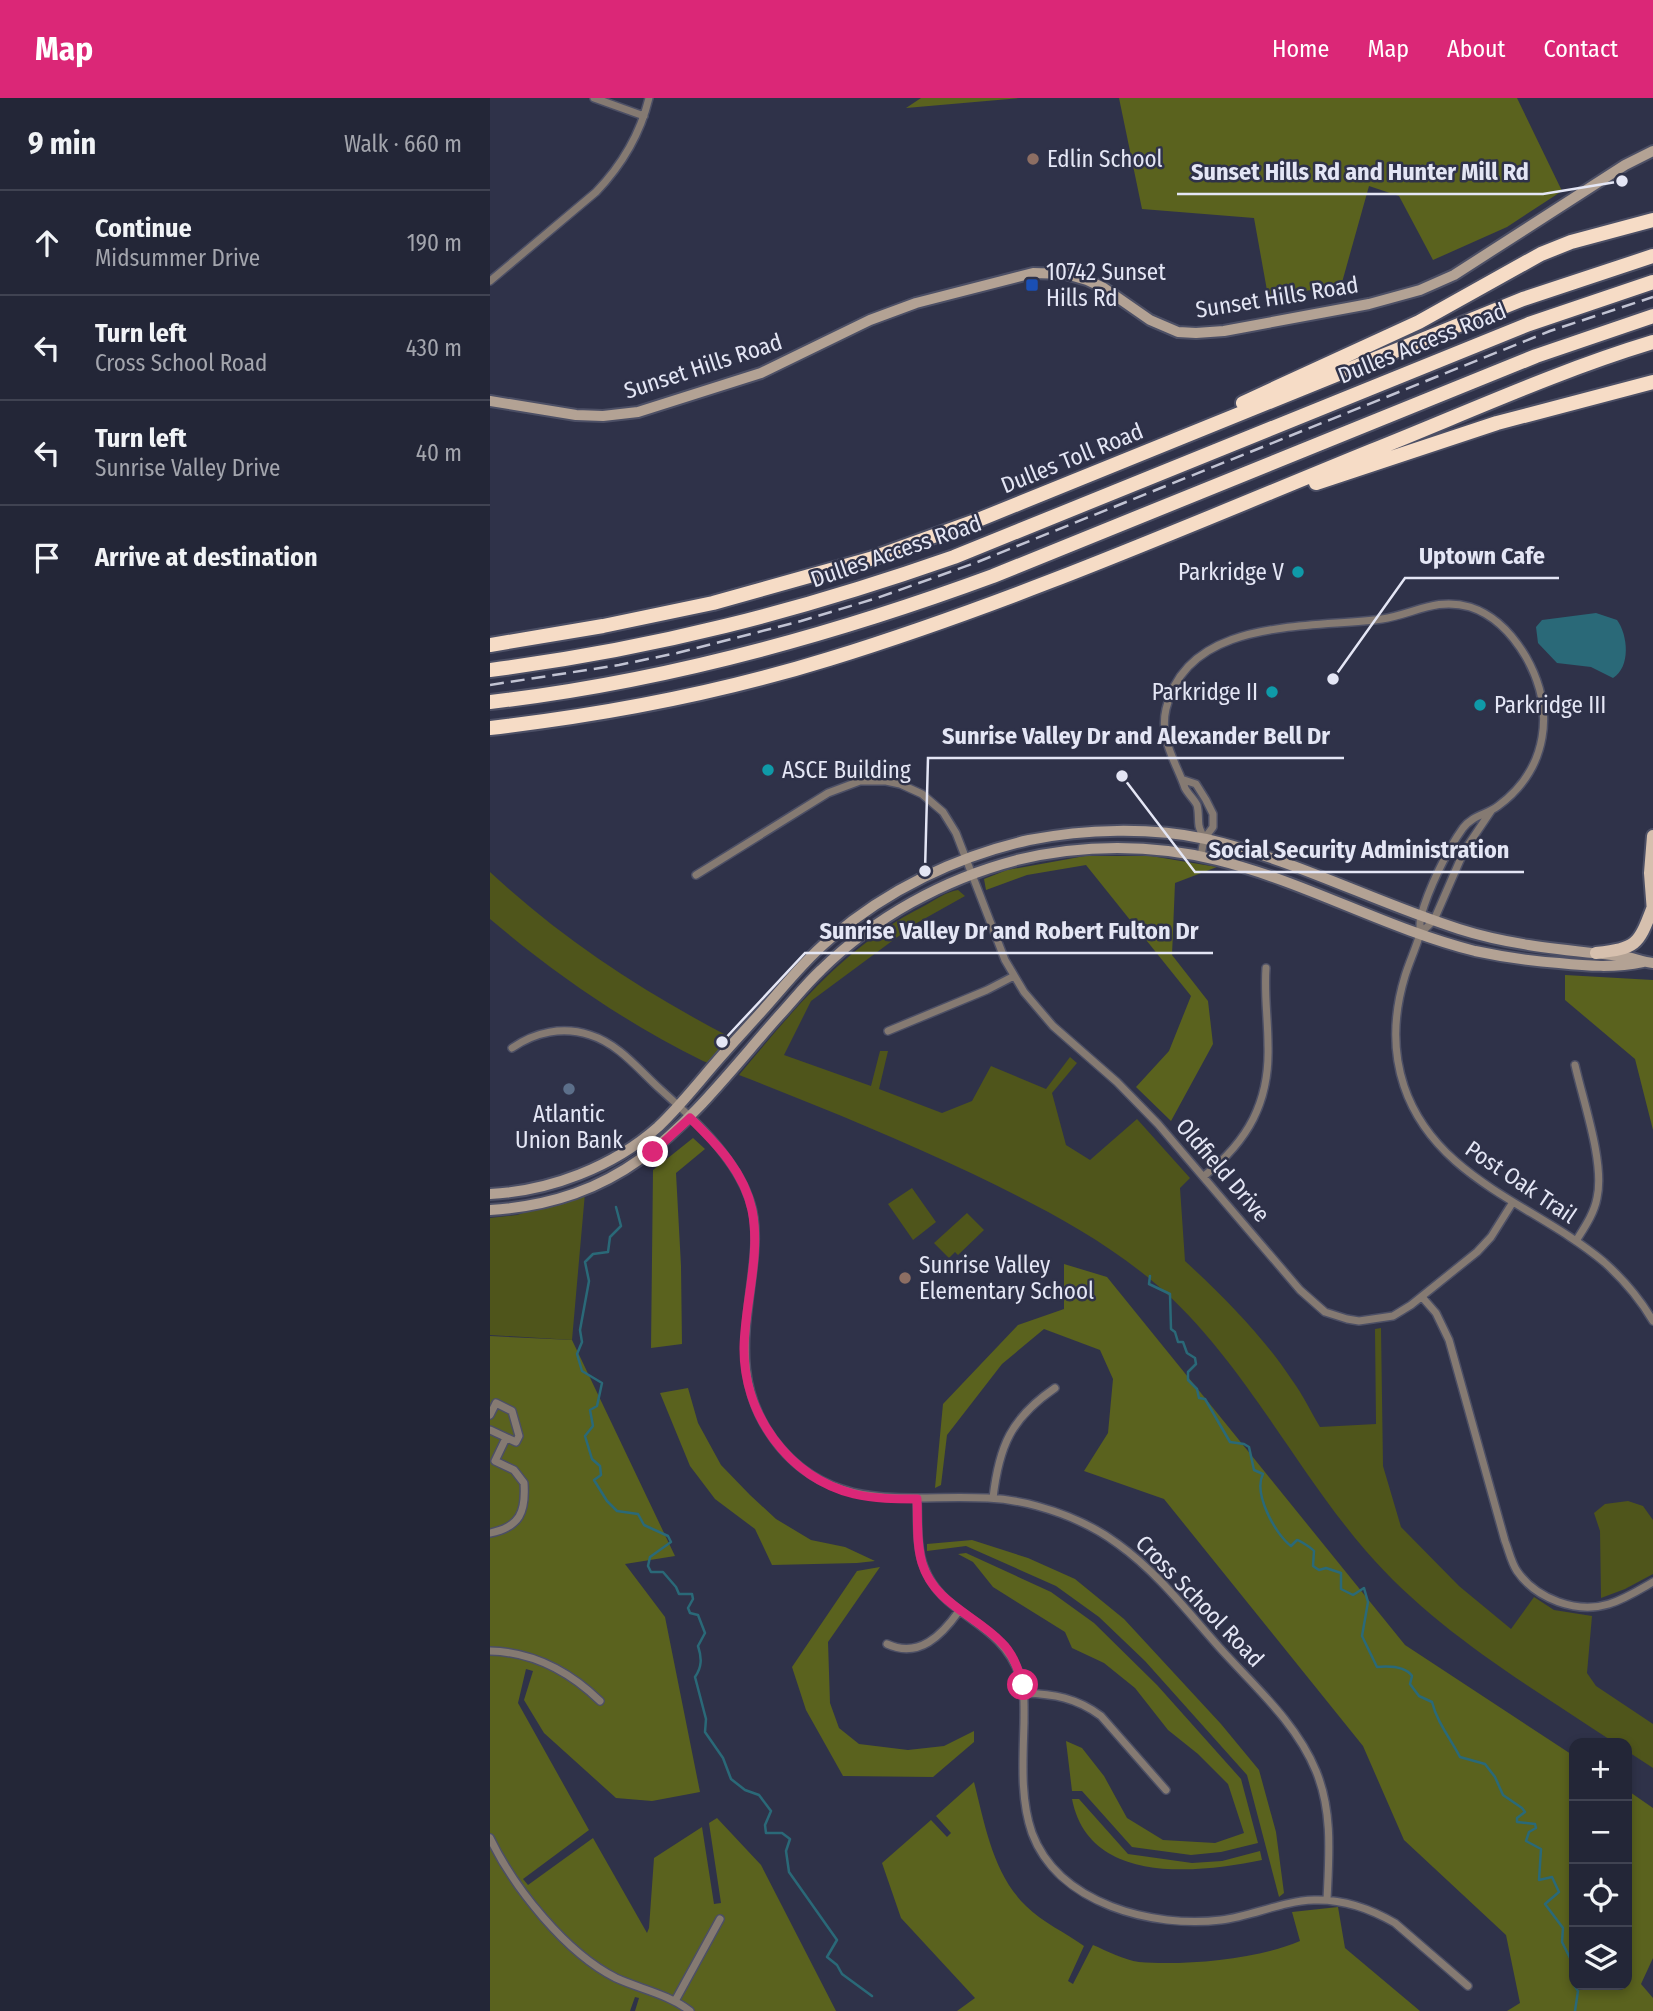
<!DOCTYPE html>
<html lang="en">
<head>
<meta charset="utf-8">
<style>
	:root { --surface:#232637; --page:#2b2e3f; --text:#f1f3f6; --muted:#a3a5ad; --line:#404352; --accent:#db2777 }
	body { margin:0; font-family:"Fira Sans Condensed",sans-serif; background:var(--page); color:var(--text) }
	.controls { position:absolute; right:21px; bottom:21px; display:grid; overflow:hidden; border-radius:14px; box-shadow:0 4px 10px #0003 }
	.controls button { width:63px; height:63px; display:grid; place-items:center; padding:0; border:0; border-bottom:2px solid var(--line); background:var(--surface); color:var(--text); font:35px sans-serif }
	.stop { position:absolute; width:21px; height:21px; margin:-16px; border:5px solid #db2777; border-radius:50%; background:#fff }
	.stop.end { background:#db2777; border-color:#fff; box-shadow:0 2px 7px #0008 }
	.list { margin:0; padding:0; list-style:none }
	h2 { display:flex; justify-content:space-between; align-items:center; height:91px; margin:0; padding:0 28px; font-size:30px }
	h2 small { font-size:23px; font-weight:400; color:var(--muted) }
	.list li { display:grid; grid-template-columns:46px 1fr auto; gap:21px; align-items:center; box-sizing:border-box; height:105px; padding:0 28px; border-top:2px solid var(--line) }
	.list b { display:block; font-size:26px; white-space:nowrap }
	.list p { margin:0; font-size:23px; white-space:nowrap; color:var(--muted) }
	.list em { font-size:23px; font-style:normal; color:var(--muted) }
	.icon { flex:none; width:38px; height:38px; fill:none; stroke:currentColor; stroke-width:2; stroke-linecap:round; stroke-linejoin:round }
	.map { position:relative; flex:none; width:1163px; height:1913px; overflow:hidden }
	header { display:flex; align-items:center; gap:42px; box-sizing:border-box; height:98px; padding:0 35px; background:var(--accent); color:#fff }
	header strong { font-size:33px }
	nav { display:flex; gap:38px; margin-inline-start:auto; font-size:24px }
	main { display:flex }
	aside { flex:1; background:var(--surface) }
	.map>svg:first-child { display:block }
	.green { fill:#4f551b }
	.forest { fill:#5a621e }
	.water { fill:#2a6978 }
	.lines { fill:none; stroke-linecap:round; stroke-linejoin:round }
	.stream { stroke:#2a6978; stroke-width:2.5 }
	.street-casing { stroke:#4c4f65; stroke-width:10 }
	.secondary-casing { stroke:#4c4f65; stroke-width:14 }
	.primary-casing { stroke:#4c4f65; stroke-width:16 }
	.highway-casing { stroke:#4c4f65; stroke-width:18 }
	.street { stroke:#857a72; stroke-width:7 }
	.secondary { stroke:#b3a294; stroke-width:10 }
	.primary { stroke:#d6c0ae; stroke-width:12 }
	.highway { stroke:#f6dcc6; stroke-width:14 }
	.rail { stroke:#c1c3d3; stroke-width:2.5; stroke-dasharray:14 7; stroke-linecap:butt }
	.route { stroke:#db2777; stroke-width:9 }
	.education-dot { fill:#8d6e63; stroke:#2f3249; stroke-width:2.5 }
	.transit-dot { fill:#1a4fb4; stroke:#2f3249; stroke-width:2.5 }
	.culture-dot { fill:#0f9aa8; stroke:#2f3249; stroke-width:2.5 }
	.service-dot { fill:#5c6f8a; stroke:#2f3249; stroke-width:2.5 }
	.labels { text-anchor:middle; stroke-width:5; stroke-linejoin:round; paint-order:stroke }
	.poi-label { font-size:23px; fill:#e4e6f5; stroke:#2f3249; text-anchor:start }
	.street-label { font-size:23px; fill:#e4e6f5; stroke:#2f3249 }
	.leader { fill:none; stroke:#e4e6f5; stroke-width:2.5 }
	.callout-dot { fill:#e4e6f5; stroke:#2f3249; stroke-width:2.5 }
	.callout-label { font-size:24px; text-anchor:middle; font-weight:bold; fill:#e4e6f5; stroke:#2f3249; stroke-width:5; stroke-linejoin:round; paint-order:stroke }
</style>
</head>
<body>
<header>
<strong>Map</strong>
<nav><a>Home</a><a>Map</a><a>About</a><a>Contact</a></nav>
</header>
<main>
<aside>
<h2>9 min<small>Walk · 660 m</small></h2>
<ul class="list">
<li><svg class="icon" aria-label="ahead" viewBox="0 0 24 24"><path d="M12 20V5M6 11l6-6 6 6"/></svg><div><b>Continue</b><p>Midsummer Drive</p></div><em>190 m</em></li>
<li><svg class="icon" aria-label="left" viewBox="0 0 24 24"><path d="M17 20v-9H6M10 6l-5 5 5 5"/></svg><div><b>Turn left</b><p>Cross School Road</p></div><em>430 m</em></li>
<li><svg class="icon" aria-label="left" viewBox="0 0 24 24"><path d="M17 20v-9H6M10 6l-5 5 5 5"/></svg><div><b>Turn left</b><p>Sunrise Valley Drive</p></div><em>40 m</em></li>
<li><svg class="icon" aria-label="arrive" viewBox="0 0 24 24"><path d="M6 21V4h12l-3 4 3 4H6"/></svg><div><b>Arrive at destination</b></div></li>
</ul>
</aside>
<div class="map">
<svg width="1163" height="1913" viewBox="0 0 1163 1913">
	<rect width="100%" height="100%" fill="#2f3249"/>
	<path class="green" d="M0,774C72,841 153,894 240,939L218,965L213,963C136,925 66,877 0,821Z
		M468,792L475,798L425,826L321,903L294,957L381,988L390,953H398L389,991L452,1015L482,1003L501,968L556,991L580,959L587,965L562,995L576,1047L600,1062L647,1021L700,1080L690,1090L695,1163C735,1200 772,1237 802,1282C813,1297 821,1314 830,1329L886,1326L885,1231L891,1230L893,1368L911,1429L969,1488L1021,1531L1044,1499L1064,1512L1102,1518L1097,1575L1106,1588L1163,1626V1670L1137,1653V1645H1125C1038,1587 945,1533 876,1453C802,1367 753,1262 667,1187C611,1139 549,1108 483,1076C407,1040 329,1008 249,977C305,910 355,848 434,808C445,802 456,794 468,792Z
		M422,1090L446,1124L423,1142L398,1106Z
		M95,1095L82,1242L0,1237V1120L27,1117Z
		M477,1115L494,1132L468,1157L465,1154L459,1160L444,1145Z
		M1138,1403L1153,1408L1163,1422V1476L1135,1491L1111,1500L1110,1433L1104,1415L1115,1406Z"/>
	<path class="forest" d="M431,0H530L416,10Z
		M629,0H1027L1072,93L1017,129L943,162L909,98L879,88L851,188L778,198L764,120L652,111Z
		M595,758H661L727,769L685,785L682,857L718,903L723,946L681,1023L646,989L679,953L701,898L596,767L537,777L496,792L494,781L517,772Z
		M1075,877L1163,882V1032L1145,961L1075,902Z
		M203,1040L215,1051L186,1075L191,1168L192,1246L161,1250L163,1072Z
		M574,1166L617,1179L915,1547L1084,1658V1887H1137V1692L1163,1710V1860L1151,1886L1163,1900V1913H1017L1030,1905L1016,1837L914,1742L873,1648L674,1401L594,1373L618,1335L623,1281L610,1252L554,1231L512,1266L457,1337L451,1387L445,1390L453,1306L528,1227L574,1211Z
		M0,1238L82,1242L185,1458L135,1466L175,1519L210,1694L162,1703L126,1700L54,1635L34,1602L43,1573L36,1571L28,1605L99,1732L33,1781L38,1787L103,1740L157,1835L159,1830L164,1760L212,1729L224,1806L231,1805L219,1725L227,1720L271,1767L346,1913H145L149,1900L145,1899L140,1913H0Z
		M198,1290L208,1325L231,1367L260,1397L286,1421L321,1442L355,1449L385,1463L367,1465L282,1467L265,1431L225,1401L200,1368L170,1295Z
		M482,1442L538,1460L585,1481L634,1521L731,1626L769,1672L786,1734L794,1795L789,1799L757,1677L655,1563L609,1519L566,1488L476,1448L437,1453V1446Z
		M476,1455L561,1494L604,1525L667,1587L751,1681L768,1745L731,1754L701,1757L642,1749L592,1693H582L576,1643L592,1650L614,1678L637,1720L673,1742L725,1745L754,1735L738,1686L708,1656L678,1632L645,1590L614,1565L582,1550L575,1534L503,1489L483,1464L468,1456Z
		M390,1469L338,1544L340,1605L349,1630L369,1646L418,1652L454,1648L484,1633V1644L443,1679L353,1678L316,1612L302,1569L367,1473Z
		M484,1684C495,1727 503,1776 536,1808C552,1824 576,1835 594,1848L578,1883L583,1886L603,1847C617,1853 634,1862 649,1864C694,1868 769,1861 810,1843L802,1814L848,1809L855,1850L930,1913H467L485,1900L411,1820L392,1765L441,1722L457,1739L461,1735L446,1718Z
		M582,1701H589L638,1756L702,1765L732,1763L770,1753L772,1762C708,1775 599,1788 582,1701Z"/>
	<path class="water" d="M1106,515L1127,522C1138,537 1141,569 1123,580L1101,569L1067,565L1048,545L1046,529L1052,522Z"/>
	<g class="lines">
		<path class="stream" d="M126,1109L131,1128L120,1139L118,1154L103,1156L95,1164L99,1183L90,1232L92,1244L87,1256L92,1273L112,1285L107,1308L100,1312L103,1328L95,1338L102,1361L110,1368L111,1377L104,1382L117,1403L127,1413L148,1416L154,1427L178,1438L181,1444L160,1459L158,1468L161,1474H173L186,1489L189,1496H202L203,1501L198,1510L200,1515L208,1517L215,1535L208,1548C212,1560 212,1569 205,1579L216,1621L215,1634L233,1660L241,1681L255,1692L269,1697L281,1713L275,1727L276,1735H292L300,1741L296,1753L299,1774L347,1842L337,1859L347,1867L352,1876L382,1898
			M660,1178L659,1186L680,1196L681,1231L685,1234L688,1244H693L697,1255L705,1260L706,1266L698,1274V1282L707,1291L709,1300L715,1301L740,1344L754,1346L759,1349L764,1372L773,1376C763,1395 785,1436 801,1448L807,1442C809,1442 823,1451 824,1453L823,1468L829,1472L836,1470L851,1475V1491L863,1497L874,1490L878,1504L872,1538L887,1569C898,1568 915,1568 922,1578L920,1586L929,1598L942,1604C947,1624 960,1640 970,1659L995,1666L1005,1679L1013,1697L1032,1710L1035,1714L1027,1720V1724L1045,1726L1046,1730L1039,1734L1036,1743L1051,1751L1049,1782L1062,1779L1069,1794L1055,1806L1073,1830L1072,1844L1084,1868
			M1084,1883L1083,1885L1088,1893L1085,1913"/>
		<g class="street-casing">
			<path id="street" d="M104,0L154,18
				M0,183L106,94C132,67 150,37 159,0
				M694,682L706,686L716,702L723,716V729L714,741L711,758
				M714,741C713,737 710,733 709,728C708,722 709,714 707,707C704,701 698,696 695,690C686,664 669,641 676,611C697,518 821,531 892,521C924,516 946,499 980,509C1005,517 1023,537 1036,559C1066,612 1058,671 1008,708C996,717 983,717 973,730C957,752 938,792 931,818C929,825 931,832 929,839C925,852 919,865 915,878C904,914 902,952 914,988C945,1081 1045,1106 1114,1164C1133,1181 1150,1201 1163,1223
				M206,777L338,695L370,683H396L410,686L432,696L453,714L466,735L515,862L534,894L563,928L627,984L668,1026L810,1192L835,1214L857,1221L869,1223L903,1218L921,1207L987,1154L1001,1139L1023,1104
				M931,835L944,822L974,753L1001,713
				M398,933L497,892L524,878
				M22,950C45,934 73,928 100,937C129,946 149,972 170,991C192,1011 215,1031 233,1055C244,1069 254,1085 260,1103C268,1126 265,1154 262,1178C254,1242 245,1294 289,1348C358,1432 458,1382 547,1408C576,1416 604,1428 628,1446C667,1474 697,1513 729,1549C763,1587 806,1624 826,1673C843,1714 839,1758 837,1802
				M1085,967C1093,1003 1115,1065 1107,1100C1104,1116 1094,1130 1086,1143
				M714,1078C758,1043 780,1004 778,947C778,921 774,896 776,870
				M932,1199L946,1215L959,1242L1015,1443C1019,1453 1021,1464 1027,1473C1046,1501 1087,1516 1119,1506C1135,1501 1149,1492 1163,1484
				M0,1317L6,1305L22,1313L29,1338L26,1344L0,1332
				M503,1400C509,1348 521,1320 565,1290
				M427,1401C428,1423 426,1449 434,1469C453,1520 510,1521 530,1578C535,1593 534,1609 534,1625C533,1661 530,1701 542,1735C569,1807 664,1830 731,1822C763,1818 792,1803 824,1802C852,1801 881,1811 905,1825L978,1888
				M0,1435C30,1429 36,1414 34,1385L24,1372L5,1363L16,1340
				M397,1546C429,1561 452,1537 469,1513
				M0,1553C43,1554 80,1574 110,1603
				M534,1595C564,1596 587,1600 611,1618L676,1692
				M0,1740C24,1790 76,1855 126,1880C150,1891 178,1896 200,1913
				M185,1903L230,1821"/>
		</g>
		<g class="secondary-casing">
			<path id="secondary" d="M0,303L86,317L113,318L148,314L271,275L380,222L426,205L543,175L576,176L597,182L614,190L660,222L688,234L706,235L734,233L879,206L930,192L964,177L1135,67L1163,53
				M0,1096C60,1093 123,1069 168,1029C187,1011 204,990 221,970C238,950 256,931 273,912C295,887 316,861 341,840C397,792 467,758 539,742C595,731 660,729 716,741C803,761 884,804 969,831C1022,848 1077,852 1131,858C1142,859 1152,864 1163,865
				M0,1112C145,1103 200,1019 287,920C302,904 315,887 331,872C385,819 454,781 527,762C592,746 663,746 727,762C816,784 897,831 985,853C1013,859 1041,863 1069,865C1097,868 1125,870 1153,864"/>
		</g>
		<g class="primary-casing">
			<path id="primary" d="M1163,738L1160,775L1163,814
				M1106,855C1146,850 1148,848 1162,811"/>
		</g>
		<g class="highway-casing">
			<path id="highway" d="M753,305L929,224L1051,156L1081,144L1163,122
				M826,385L1007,325L1163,284
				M0,547L113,528L223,505L380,461L488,422L1033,201L1163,158
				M0,572C163,551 310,513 464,459L1039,226L1163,184
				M0,604C173,584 340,538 503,478L1046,258L1163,218
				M0,630C114,617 229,595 339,561C524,504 702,426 881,353C974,316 1067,273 1163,244"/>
		</g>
		<use href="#street" class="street"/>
		<use href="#secondary" class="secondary"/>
		<use href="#primary" class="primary"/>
		<use href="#highway" class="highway"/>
		<path class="rail" d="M0,587L129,567L187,555L311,523L387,500L485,465L1060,233L1163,199"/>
	</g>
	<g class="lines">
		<path class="route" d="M163,1054L200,1020C227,1046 254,1074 262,1112C271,1157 255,1204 254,1249C253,1316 298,1379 364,1396C385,1401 406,1401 427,1401C428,1422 426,1445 432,1465C444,1505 485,1517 511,1544C523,1555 528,1571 533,1587"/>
	</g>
	<g class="education-dot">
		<circle cx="543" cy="61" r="7"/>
		<circle cx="415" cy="1180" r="7"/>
	</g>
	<rect class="transit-dot" x="535" y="180" width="14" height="14" rx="3.5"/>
	<g class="culture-dot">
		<circle cx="808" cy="474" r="7"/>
		<circle cx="782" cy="594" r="7"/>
		<circle cx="990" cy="607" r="7"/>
		<circle cx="278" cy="672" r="7"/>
	</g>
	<circle class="service-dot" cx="79" cy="991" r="7"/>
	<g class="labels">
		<g class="poi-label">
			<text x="557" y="69">Edlin School</text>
			<text x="556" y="182">10742 Sunset<tspan x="556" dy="26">Hills Rd</tspan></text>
			<text x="794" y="482" text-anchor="end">Parkridge V</text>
			<text x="768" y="602" text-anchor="end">Parkridge II</text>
			<text x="1004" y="615">Parkridge III</text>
			<text x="292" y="680">ASCE Building</text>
			<text x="79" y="1024" text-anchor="middle">Atlantic<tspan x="79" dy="26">Union Bank</tspan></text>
			<text x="429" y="1175">Sunrise Valley<tspan x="429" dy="26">Elementary School</tspan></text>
		</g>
		<g class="street-label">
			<text transform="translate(787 199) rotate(-9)" y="8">Sunset Hills Road</text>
			<text transform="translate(932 245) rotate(-22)" y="8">Dulles Access Road</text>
			<text transform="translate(213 268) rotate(-18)" y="8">Sunset Hills Road</text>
			<text transform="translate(582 360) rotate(-22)" y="8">Dulles Toll Road</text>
			<text transform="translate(406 453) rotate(-19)" y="8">Dulles Access Road</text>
			<text transform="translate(733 1072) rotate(49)" y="8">Oldfield Drive</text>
			<text transform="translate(1031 1084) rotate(34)" y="8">Post Oak Trail</text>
			<text transform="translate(710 1503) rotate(46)" y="8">Cross School Road</text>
		</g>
	</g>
	<path class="leader" d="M1132 83L1053 96H687M843 581L915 480H1069M435 773L438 660H854M632 678L705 774H1034M232 944L315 855H723"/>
	<g class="callout-dot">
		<circle cx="1132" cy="83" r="7"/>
		<circle cx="843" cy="581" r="7"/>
		<circle cx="435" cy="773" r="7"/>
		<circle cx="632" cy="678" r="7"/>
		<circle cx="232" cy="944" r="7"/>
	</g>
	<g class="callout-label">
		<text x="870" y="82">Sunset Hills Rd and Hunter Mill Rd</text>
		<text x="992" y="466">Uptown Cafe</text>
		<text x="646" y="646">Sunrise Valley Dr and Alexander Bell Dr</text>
		<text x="869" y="760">Social Security Administration</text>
		<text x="519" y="841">Sunrise Valley Dr and Robert Fulton Dr</text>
	</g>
</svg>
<div class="controls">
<button>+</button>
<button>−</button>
<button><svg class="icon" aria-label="locate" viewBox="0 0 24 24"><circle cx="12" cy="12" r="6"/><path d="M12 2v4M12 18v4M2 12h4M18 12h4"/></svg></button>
<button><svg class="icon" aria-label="layers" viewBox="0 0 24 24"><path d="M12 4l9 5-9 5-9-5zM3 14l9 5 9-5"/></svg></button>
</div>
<div class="stop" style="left:533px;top:1587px"></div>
<div class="stop end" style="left:163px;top:1054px"></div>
</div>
</main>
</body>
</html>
